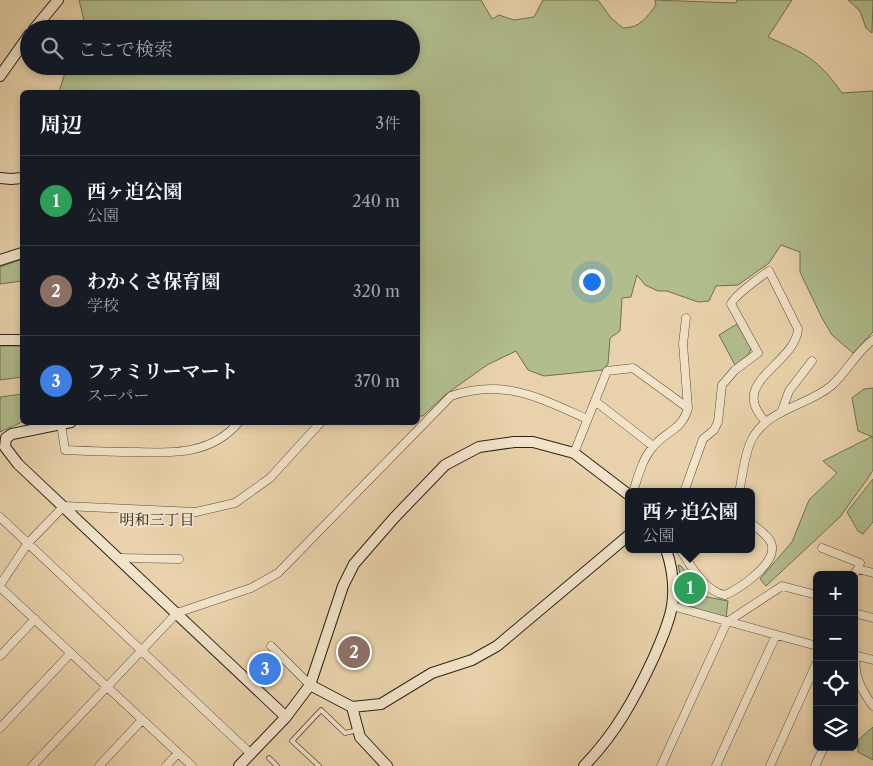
<!DOCTYPE html>
<html lang="ja">
<head>
<meta charset="utf-8">
<style>
	:root { --surface:#171b24; --page:#242831; --text:#f1f3f6; --muted:#9ea1a6; --line:#363941; --accent:#1a73e8 }
	body { margin:0; font-family:"Libre Caslon Text","Noto Serif JP",serif; background:var(--page); color:var(--text) }
	.controls { position:absolute; right:15px; bottom:15px; display:grid; overflow:hidden; border-radius:8px; box-shadow:0 2px 8px #0003 }
	.controls button { width:45px; height:45px; display:grid; place-items:center; padding:0; border:0; border-bottom:1px solid var(--line); background:var(--surface); color:var(--text); font:25px sans-serif }
	.you { position:absolute; left:591px; top:281px; width:18px; height:18px; margin:-12px; border:4px solid #fff; border-radius:50%; background:#1a73e8; box-shadow:0 0 0 8px #1a73e833 }
	.badge { display:grid; place-items:center; width:32px; height:32px; border-radius:50%; background:var(--accent); color:#fff; font-size:16px; font-weight:700 }
	.pin { position:absolute; translate:-50% -50%; border:2px solid #fff; box-shadow:0 1px 5px #0006 }
	.popup { position:absolute; left:625px; top:488px; width:130px; height:65px; box-sizing:border-box; display:grid; place-content:center; border-radius:8px; background:var(--surface); filter:drop-shadow(0 1px 4px #0005); font-size:16px; white-space:nowrap; color:var(--muted) }
	.popup b { font-size:19px; color:var(--text) }
	.popup::after { content:''; position:absolute; left:50%; top:100%; margin-left:-10px; border:10px solid transparent; border-top-color:var(--surface) }
	.list { margin:0; padding:0; list-style:none }
	h2 { display:flex; justify-content:space-between; align-items:center; height:65px; margin:0; padding:0 20px; font-size:21px }
	h2 small { font-size:16px; font-weight:400; color:var(--muted) }
	.list li { display:grid; grid-template-columns:32px 1fr auto; gap:15px; align-items:center; box-sizing:border-box; height:90px; padding:0 20px; border-top:1px solid var(--line) }
	.list b { display:block; font-size:19px; white-space:nowrap }
	.list p { margin:0; font-size:16px; white-space:nowrap; color:var(--muted) }
	.list em { font-size:16px; font-style:normal; color:var(--muted) }
	.icon { flex:none; width:28px; height:28px; fill:none; stroke:currentColor; stroke-width:2; stroke-linecap:round; stroke-linejoin:round }
	.map { position:relative; flex:none; width:873px; height:766px; overflow:hidden }
	.search { position:absolute; background:var(--surface); box-shadow:0 2px 8px #0003; left:20px; top:20px; width:400px; height:55px; display:flex; align-items:center; gap:12px; box-sizing:border-box; padding:0 18px; border-radius:28px; color:var(--muted); font-size:19px }
	.panel { position:absolute; background:var(--surface); box-shadow:0 2px 8px #0003; left:20px; top:90px; width:400px; height:335px; border-radius:8px }
	.map>svg:first-child { display:block }
	.green { fill:#b1bd8d; stroke:#6f7054 }
	.lines { fill:none; stroke-linecap:round; stroke-linejoin:round }
	.lane-casing { stroke:#5c4f3f; stroke-width:5.5 }
	.street-casing { stroke:#5c4f3f; stroke-width:9 }
	.secondary-casing { stroke:#2d231b; stroke-width:12 }
	.lane { stroke:#f1e2c8; stroke-width:4 }
	.street { stroke:#f1e2c8; stroke-width:8 }
	.secondary { stroke:#f1e2c8; stroke-width:10 }
	.labels { text-anchor:middle; stroke-width:4; stroke-linejoin:round; paint-order:stroke }
	.neighbourhood-label { font-size:15px; fill:#2d231b; stroke:#f1e2c8 }
</style>
</head>
<body>
<div class="map">
<svg width="873" height="766" viewBox="0 0 873 766">
	<rect width="100%" height="100%" fill="#e9d2ab"/>
	<filter id="stains"><feTurbulence type="fractalNoise" baseFrequency=".004" numOctaves="4"/><feColorMatrix values="0 0 0 0 .2 0 0 0 0 .09 0 0 0 0 .02 0 0 0 .5 -.17"/></filter>
	<radialGradient id="worn" r=".72"><stop offset=".6" stop-color="#630" stop-opacity="0"/><stop offset="1" stop-color="#630" stop-opacity=".3"/></radialGradient>
	<path class="green" d="M79,0H481L492,19L499,15L514,20L534,17L543,0H598L611,18L623,28C640,28 646,18 656,5L655,0L736,3L737,0H792L768,37C806,54 817,58 842,93L873,91V332L853,353L832,335L822,318L800,272V252L781,245L769,263L738,285L716,286L709,301L698,302L667,291H658L645,285L637,275L631,297L622,298L620,331L610,338L608,364L603,370L544,376L528,370L516,351L487,365L445,395L423,416H418V92H59L67,66H411V29H86Z
		M848,0H873L872,33L866,28L860,11Z
		M22,259V281L0,284V267Z
		M737,324L751,348L749,354L735,365L719,335Z
		M0,346H22V377L0,380Z
		M873,388V437L858,431L852,398L864,389Z
		M22,394V422L0,432V397Z
		M871,437L873,438V470L868,478L840,517L766,586L760,579L792,542L809,500L837,473L823,461Z
		M873,479V522L863,534L858,531L847,512Z
		M678,565L681,566L707,597L728,601L726,618L682,604L681,578Z
		M873,727V760L858,752V740Z"/>
	<g class="lines">
		<g class="lane-casing">
			<path id="lane" d="M269,758L277,766
				M319,766L292,741L321,710L345,733L358,730"/>
		</g>
		<g class="street-casing">
			<path id="street" d="M686,318L683,344L688,408
				M595,401L653,446
				M781,413L789,391L812,361
				M61,424L65,450C88,451 112,452 135,452C174,453 211,455 239,422
				M574,453L607,371L633,368L688,408C682,431 665,431 652,448C642,460 638,477 633,492
				M684,492L703,439L714,430L718,422L722,385L735,370L758,353L731,304C734,296 760,277 769,271L798,329C795,365 726,382 766,422
				M739,492C743,475 744,454 752,439C768,409 807,406 831,386C847,372 856,352 873,340
				M0,517L251,754
				M822,548L860,563L858,569
				M680,549C690,565 705,592 725,595C739,589 775,565 772,546C771,537 758,529 751,523
				M118,558L179,559
				M853,575L858,569L873,573
				M0,585L28,543L64,506L196,512L235,503L270,478L321,422
				M0,587L192,766
				M672,606L817,646
				M854,613L873,618
				M271,646L310,685
				M854,655L873,660
				M0,656L35,619
				M856,656C853,675 862,691 873,706
				M0,728L71,653
				M32,766L177,613L251,588L278,573L451,396C504,378 540,398 587,419
				M99,766L142,720
				M166,766L178,753
				M661,766L727,622L782,586L817,595
				M716,766L776,635
				M770,766L817,662
				M815,766L824,747"/>
		</g>
		<g class="secondary-casing">
			<path id="secondary" d="M34,29L58,0
				M0,76L29,35
				M0,178L11,179L22,178
				M0,260L22,253
				M0,340H22
				M71,422L12,434L6,438L5,447L18,464L286,717
				M310,685L352,707L381,704L432,673L472,660L497,646L629,535
				M352,707L360,737L387,766
				M239,766L286,717L310,685L343,586L354,564L394,518L445,465L479,447L514,442H533L574,453L629,495
				M584,766C616,733 635,698 654,657C661,640 669,624 672,606C675,587 672,567 666,549"/>
		</g>
		<use href="#lane" class="lane"/>
		<use href="#street" class="street"/>
		<use href="#secondary" class="secondary"/>
	</g>
	<g class="labels">
		<g class="neighbourhood-label">
			<text x="157" y="525">明和三丁目</text>
		</g>
	</g>
	<rect width="100%" height="100%" filter="url(#stains)"/>
	<rect width="100%" height="100%" fill="url(#worn)"/>
</svg>
<div class="controls">
<button>+</button>
<button>−</button>
<button><svg class="icon" aria-label="locate" viewBox="0 0 24 24"><circle cx="12" cy="12" r="6"/><path d="M12 2v4M12 18v4M2 12h4M18 12h4"/></svg></button>
<button><svg class="icon" aria-label="layers" viewBox="0 0 24 24"><path d="M12 4l9 5-9 5-9-5zM3 14l9 5 9-5"/></svg></button>
</div>
<div class="you"></div>
<div class="pin badge" style="left:690px;top:588px;background:#2e9e5b">1</div>
<div class="popup"><b>西ヶ迫公園</b>公園</div>
<div class="pin badge" style="left:354px;top:652px;background:#8d6e63">2</div>
<div class="pin badge" style="left:265px;top:669px;background:#3f7fe0">3</div>
<div class="search"><svg class="icon" aria-label="search" viewBox="0 0 24 24"><circle cx="10" cy="10" r="6"/><path d="M15 15l6 6"/></svg>ここで検索</div>
<section class="panel">
<h2>周辺<small>3件</small></h2>
<ul class="list">
<li><span class="badge" style="background:#2e9e5b">1</span><div><b>西ヶ迫公園</b><p>公園</p></div><em>240 m</em></li>
<li><span class="badge" style="background:#8d6e63">2</span><div><b>わかくさ保育園</b><p>学校</p></div><em>320 m</em></li>
<li><span class="badge" style="background:#3f7fe0">3</span><div><b>ファミリーマート</b><p>スーパー</p></div><em>370 m</em></li>
</ul>
</section>
</div>
</body>
</html>
